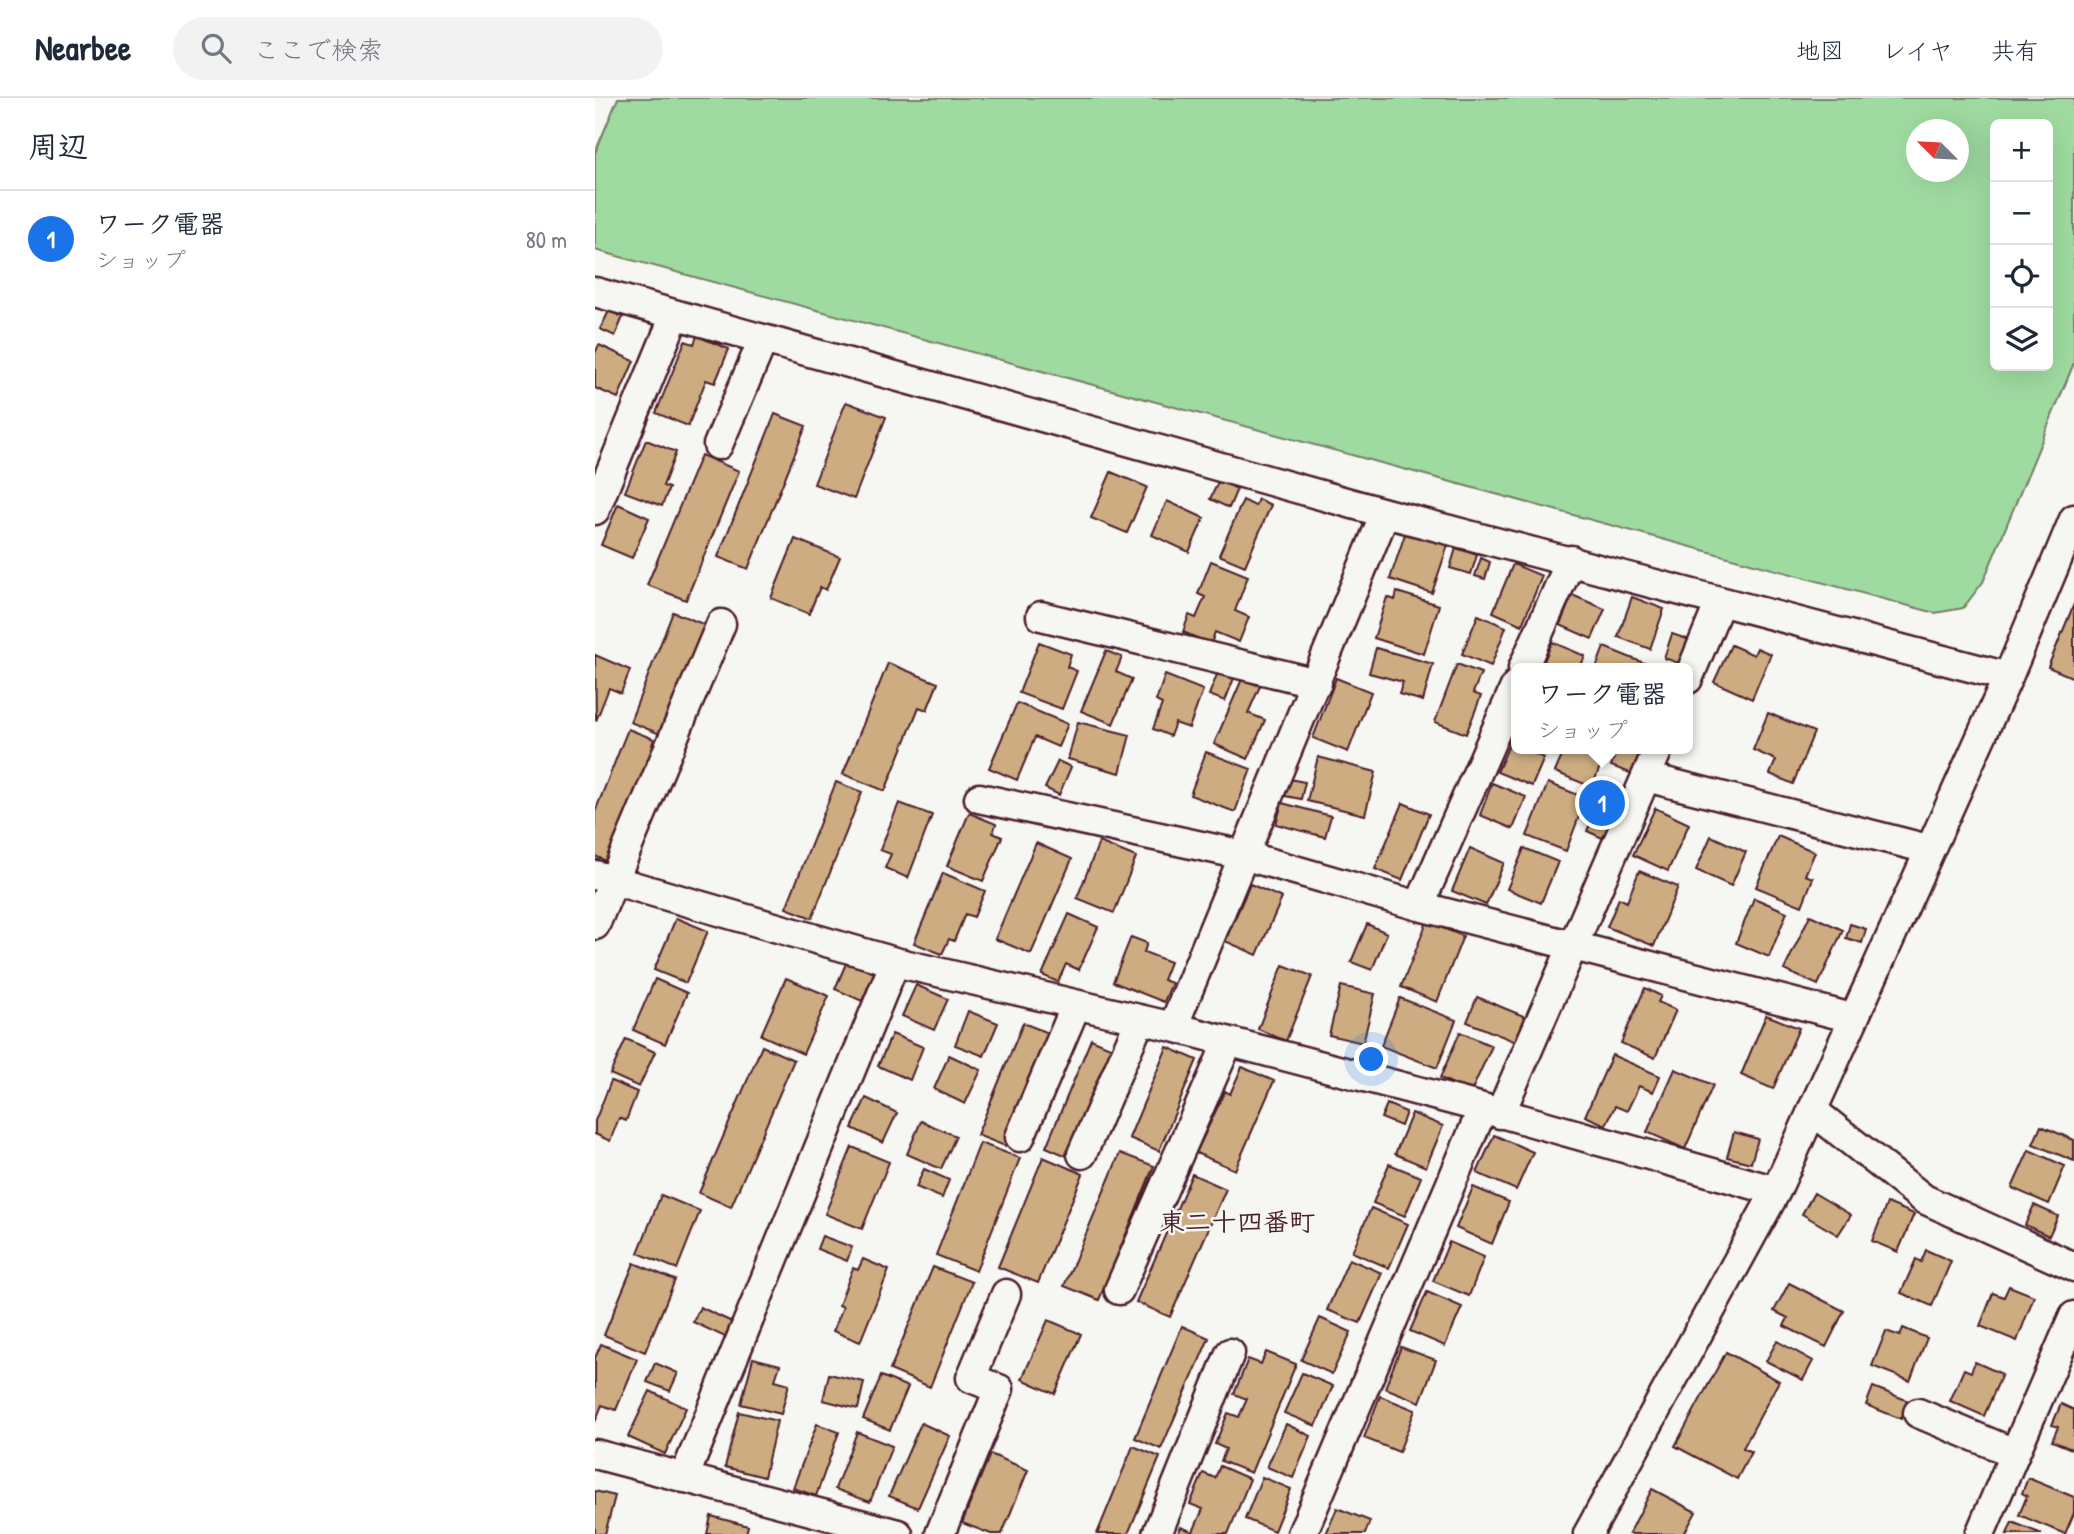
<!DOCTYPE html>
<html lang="ja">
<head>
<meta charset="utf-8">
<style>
	:root { --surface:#fff; --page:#f2f2f3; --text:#1f2937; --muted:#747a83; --line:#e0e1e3; --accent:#1a73e8 }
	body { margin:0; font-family:"Patrick Hand","Klee One",sans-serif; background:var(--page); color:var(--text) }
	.controls { position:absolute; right:21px; top:21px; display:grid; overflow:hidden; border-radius:10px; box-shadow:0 7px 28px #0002 }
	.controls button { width:63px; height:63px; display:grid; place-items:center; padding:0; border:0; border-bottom:2px solid var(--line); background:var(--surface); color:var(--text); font:35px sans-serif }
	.compass { position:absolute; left:1311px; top:21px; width:63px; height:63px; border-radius:50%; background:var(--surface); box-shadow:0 7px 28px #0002; rotate:294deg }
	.you { position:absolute; left:777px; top:962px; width:24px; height:24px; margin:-18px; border:5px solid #fff; border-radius:50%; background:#1a73e8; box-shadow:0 0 0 10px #1a73e833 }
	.badge { display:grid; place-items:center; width:46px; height:46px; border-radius:50%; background:var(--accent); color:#fff; font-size:23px; font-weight:700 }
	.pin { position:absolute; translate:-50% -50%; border:4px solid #fff; box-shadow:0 2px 7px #0006 }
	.popup { position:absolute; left:916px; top:565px; width:182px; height:91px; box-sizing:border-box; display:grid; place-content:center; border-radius:10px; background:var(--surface); filter:drop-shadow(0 2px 5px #0005); font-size:23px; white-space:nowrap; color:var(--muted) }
	.popup b { font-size:26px; color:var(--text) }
	.popup::after { content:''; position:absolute; left:50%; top:100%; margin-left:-14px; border:14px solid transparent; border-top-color:var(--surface) }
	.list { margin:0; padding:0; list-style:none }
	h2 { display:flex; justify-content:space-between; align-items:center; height:91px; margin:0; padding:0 28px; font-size:30px }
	h2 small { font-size:23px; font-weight:400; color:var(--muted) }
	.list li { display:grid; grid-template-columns:46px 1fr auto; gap:21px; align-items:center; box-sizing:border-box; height:98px; padding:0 28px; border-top:2px solid var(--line) }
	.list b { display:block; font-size:26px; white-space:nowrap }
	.list p { margin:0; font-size:23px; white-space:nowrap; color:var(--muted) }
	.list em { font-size:23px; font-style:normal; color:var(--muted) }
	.icon { flex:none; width:38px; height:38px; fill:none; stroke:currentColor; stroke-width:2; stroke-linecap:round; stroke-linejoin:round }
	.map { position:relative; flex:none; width:1479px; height:1436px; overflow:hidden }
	header { display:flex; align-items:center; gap:42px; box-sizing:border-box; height:98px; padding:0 35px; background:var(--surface); border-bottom:2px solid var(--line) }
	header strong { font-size:33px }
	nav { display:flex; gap:38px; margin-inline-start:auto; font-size:24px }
	.search { width:490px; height:63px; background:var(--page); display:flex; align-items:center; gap:18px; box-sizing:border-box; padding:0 24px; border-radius:38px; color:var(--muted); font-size:26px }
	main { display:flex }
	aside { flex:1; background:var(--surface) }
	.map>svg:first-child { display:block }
	.green { fill:#9fdba1; stroke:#747d66; stroke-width:2; fill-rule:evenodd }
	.building { fill:#ccac80; stroke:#4a1f2b; stroke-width:2 }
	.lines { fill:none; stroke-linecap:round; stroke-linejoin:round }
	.minor-casing { stroke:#4a1f2b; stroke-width:33 }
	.minor { stroke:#f6f6f2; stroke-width:28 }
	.labels { text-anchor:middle; stroke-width:5; stroke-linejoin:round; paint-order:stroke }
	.quarter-label { font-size:26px; font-weight:bold; fill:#4a1f2b; stroke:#f6f6f2 }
</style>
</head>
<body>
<header>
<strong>Nearbee</strong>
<div class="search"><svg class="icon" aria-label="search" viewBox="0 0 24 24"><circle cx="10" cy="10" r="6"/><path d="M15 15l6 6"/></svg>ここで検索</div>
<nav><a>地図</a><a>レイヤ</a><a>共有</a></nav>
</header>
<main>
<aside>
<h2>周辺<small></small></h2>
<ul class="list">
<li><span class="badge">1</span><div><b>ワーク電器</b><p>ショップ</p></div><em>80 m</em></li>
</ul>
</aside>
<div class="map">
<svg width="1479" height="1436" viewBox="0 0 1479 1436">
	<rect width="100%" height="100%" fill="#f6f6f2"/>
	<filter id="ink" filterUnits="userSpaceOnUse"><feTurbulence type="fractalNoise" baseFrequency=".0143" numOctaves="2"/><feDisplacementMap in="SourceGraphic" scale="14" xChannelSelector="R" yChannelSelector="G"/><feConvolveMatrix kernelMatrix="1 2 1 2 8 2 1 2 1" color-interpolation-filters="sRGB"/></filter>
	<g filter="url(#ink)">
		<path class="green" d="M23,0H1479V265L1388,484L1368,510L1340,515L0,152V55ZM1400,26H1453V268H1400ZM1322,32H1364V74H1322Z"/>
		<path class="building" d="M14,213L28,219L20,238L5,231Z
			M102,238L134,251L120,285L111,282L93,328L61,315L90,243L99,246Z
			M4,247L39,263L23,300L0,290V255Z
			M251,304L291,319L259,401L219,386Z
			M180,316L211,328L153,471L123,459Z
			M51,342L81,354L68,388L74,390L67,408L30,394Z
			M106,357L144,373L91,502L52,487Z
			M516,374L552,389L532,435L496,420Z
			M624,382L642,391L634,410L615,401Z
			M663,401L676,407L650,468L624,457L648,402L660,408Z
			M572,403L609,420L594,454L557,437Z
			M23,406L54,420L37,460L6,447Z
			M811,433L853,447L837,495L795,481Z
			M200,441L245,459L231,492L225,489L214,516L176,500Z
			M861,450L882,457L876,476L855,470Z
			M886,460L895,464L890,481L880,478Z
			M616,463L653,478L640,513L654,519L644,544L620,534L616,546L588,534L594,517L601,520L610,499L603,496Z
			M918,466L947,478L927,527L898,514Z
			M802,494L844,507L829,556L779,540L792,499L800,502Z
			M977,497L1010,511L997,541L965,527Z
			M1037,499L1069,511L1055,551L1023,539Z
			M1479,506V580L1453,569Z
			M78,514L113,528L70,638L35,624Z
			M883,517L911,529L896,568L867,556Z
			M1077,536L1098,543L1089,567L1069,560Z
			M444,544L476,556L472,569L482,573L467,611L424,595Z
			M957,544L990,558L985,570H946Z
			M1136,547L1159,557L1162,550L1176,556L1157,601L1119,584Z
			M1009,549L1049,565L1047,570H1001Z
			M781,550L838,566L828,603L804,596L808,584L774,575Z
			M511,553L527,559L521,574L537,581L518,626L486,613Z
			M0,557L35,572L26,595L14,590L1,623Z
			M293,565L343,585L332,612L324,609L290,693L248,676Z
			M862,566L886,575L878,595L886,598L871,636L840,624Z
			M623,574L639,580L630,603L614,597Z
			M570,577L608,592L594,630L580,625L575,638L558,631L567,606L561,603Z
			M741,580L776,594L753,654L718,640Z
			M647,581L665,588L653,615L670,622L653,661L619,646Z
			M422,605L473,626L463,649L440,639L422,682L394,670Z
			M1173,615L1219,634L1198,686L1175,676L1181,662L1158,652Z
			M483,624L535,637L525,675L473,661Z
			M33,631L59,641L57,647L65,650L22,758L14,755L11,763L0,758V714Z
			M915,645L949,660L937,688L902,674Z
			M970,651H1012L997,689L960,674Z
			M1022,651H1047L1038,676L1016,668Z
			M611,654L656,671L640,714L595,697Z
			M723,659L781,674L770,717L712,703Z
			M463,663L476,669L464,697L450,690Z
			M694,681L710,684L706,701L690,698Z
			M241,684L267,694L217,820L191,810Z
			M897,685L931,699L918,731L885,717Z
			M953,685L991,700L971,753L932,738Z
			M304,705L337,717L313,780L290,770L296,756L285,752Z
			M687,705L736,718L730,739L681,726Z
			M808,705L834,716L807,782L780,771Z
			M1060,710L1094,726L1073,773L1038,757Z
			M1000,714L1023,725L1014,743L992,733Z
			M374,715L401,726L398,735L407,739L388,783L352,768Z
			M1116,738L1151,754L1136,788L1101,772Z
			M1183,738L1220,754L1210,777L1218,780L1207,808L1161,789Z
			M504,744L541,759L519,815L482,800Z
			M441,745L477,761L436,856L400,841Z
			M875,750L909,765L891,807L857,793Z
			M929,750L963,764L946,805L912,791Z
			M1044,773L1083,789L1059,848L1012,829L1024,800L1032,804Z
			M348,775L390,793L379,819L370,816L359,843L354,841L347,856L319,845Z
			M655,786L687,800L662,857L630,843Z
			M1159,800L1192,814L1174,859L1141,845Z
			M474,816L503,829L484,872L471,866L463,884L447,877Z
			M1215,817L1248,832L1223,887L1189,872Z
			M81,820L113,833L91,885L59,872Z
			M832,824L868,838L842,904L806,889Z
			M772,826L792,835L777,872L756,864Z
			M1255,826L1271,831L1267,845L1251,840Z
			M536,839L552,845L549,854L575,864L568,882L577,885L569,904L518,884Z
			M252,863L279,875L267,903L240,891Z
			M688,867L717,878L691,943L663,931Z
			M191,880L234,898L208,956L166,937Z
			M60,881L92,895L70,946L38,932Z
			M321,887L353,901L339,932L307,918Z
			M746,888L780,896L768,945L734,937Z
			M1050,890L1066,898L1063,904L1081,912L1060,960L1026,945Z
			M882,899L931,919L921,944L872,924Z
			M805,900L861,922L842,970L786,948Z
			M373,913L403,925L389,958L360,947Z
			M1171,917L1204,930L1178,991L1146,977Z
			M428,925L456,936L410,1048L382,1037Z
			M865,934L897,948L876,994L845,980Z
			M297,936L328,949L315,982L283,968Z
			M31,941L60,954L44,989L15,976Z
			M496,941L520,951L474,1059L451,1049Z
			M167,948L199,962L136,1109L104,1095Z
			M572,949L602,962L564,1053L534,1040Z
			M354,957L386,972L370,1006L339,991Z
			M1017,957L1065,978L1058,994L1044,988L1032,1013L1020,1008L1011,1027L990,1018Z
			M647,969L679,983L640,1072L601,1055L630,993L635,996Z
			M1080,971L1118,987L1090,1051L1052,1034Z
			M16,983L42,994L31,1023L24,1020L15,1043L0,1036V1023Z
			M271,1000L302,1015L288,1045L257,1030Z
			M792,1006L811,1014L806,1028L786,1020Z
			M817,1015L848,1028L831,1069L800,1056Z
			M326,1023L361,1038L346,1071L312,1056Z
			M1446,1028L1479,1042V1063L1438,1046Z
			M1139,1034L1163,1041L1156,1065L1132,1059Z
			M899,1037L938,1054L921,1092L882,1075Z
			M385,1045L425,1060L381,1173L341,1157Z
			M257,1049L294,1064L267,1131L230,1116Z
			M1434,1052L1470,1068L1454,1106L1417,1090Z
			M525,1055L559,1068L504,1202L469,1188Z
			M448,1059L488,1076L443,1185L403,1169Z
			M794,1066L826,1079L810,1118L778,1105Z
			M329,1071L354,1082L347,1100L321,1089Z
			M597,1076L631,1091L575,1219L541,1204Z
			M878,1089L914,1104L897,1146L861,1130Z
			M1219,1095L1256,1117L1243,1137L1207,1116Z
			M66,1097L105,1113L82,1171L43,1155Z
			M1292,1105L1319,1116L1303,1154L1277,1143Z
			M1439,1107L1463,1118L1454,1138L1430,1127Z
			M776,1110L813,1126L794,1170L757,1154Z
			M227,1138L257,1149L252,1163L222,1151Z
			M854,1144L889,1159L874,1198L838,1183Z
			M1331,1152L1356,1163L1337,1208L1306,1195L1321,1161L1326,1164Z
			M268,1161L294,1172L265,1244L238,1233L248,1209L244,1207L258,1170L263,1172Z
			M754,1161L787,1175L765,1225L732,1212Z
			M39,1165L80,1182L50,1254L9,1237Z
			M338,1169L377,1184L335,1289L295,1272Z
			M1194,1185L1249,1213L1231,1249L1189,1228L1193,1220L1179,1213Z
			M1414,1188L1439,1198L1422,1243L1385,1228L1398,1195L1409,1199Z
			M832,1194L867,1209L850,1248L815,1233Z
			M105,1209L137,1224L130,1239L98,1224Z
			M725,1220L756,1234L737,1276L706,1262Z
			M453,1222L486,1236L460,1296L427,1281Z
			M587,1228L614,1240L566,1351L540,1340Z
			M1308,1230L1332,1240L1315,1283L1277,1268L1291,1233L1305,1238Z
			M1182,1243L1218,1263L1208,1282L1171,1263Z
			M6,1246L42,1261L21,1312L7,1307L0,1324V1260Z
			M806,1249L841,1262L825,1304L790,1290Z
			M671,1254L701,1266L656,1375L626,1363L631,1351L620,1346L633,1315L644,1319L652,1301L639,1296L653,1261L666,1266Z
			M1131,1254L1184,1283L1148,1350L1156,1354L1142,1381L1080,1348Z
			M158,1260L185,1267L180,1282L194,1286L186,1316L146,1306Z
			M1380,1264L1407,1276L1389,1318L1355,1303L1369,1271L1376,1274Z
			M60,1265L83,1275L75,1293L52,1284Z
			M707,1275L738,1288L721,1328L689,1315Z
			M234,1276L269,1284L263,1311L228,1302Z
			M286,1278L313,1289L295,1332L268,1321Z
			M1278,1289L1314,1303L1306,1321L1271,1307Z
			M55,1293L91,1310L70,1356L33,1339Z
			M785,1298L820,1312L804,1354L769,1340Z
			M1466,1306L1479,1312V1352L1457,1343L1463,1329L1457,1327Z
			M144,1314L182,1323L169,1379L130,1369Z
			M326,1325L355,1338L323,1410L294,1398Z
			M222,1326L244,1334L221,1398L198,1390Z
			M691,1326L716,1338L698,1380L672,1369Z
			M262,1334L297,1348L275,1404L240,1391Z
			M538,1348L565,1359L533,1436H502Z
			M395,1356L433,1372L407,1436H396L367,1425Z
			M625,1368L655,1381L633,1436H583L586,1429L598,1434L608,1411L595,1406L608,1375L620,1380Z
			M667,1379L696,1391L679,1433L650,1421Z
			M1433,1380L1479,1399V1415L1470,1436L1424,1417L1432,1398L1427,1395Z
			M1057,1391L1101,1414L1089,1436H1034Z
			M0,1393L20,1398L10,1436H0Z
			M742,1410L775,1423L770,1436H731Z
			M116,1418L153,1428L151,1436H112Z
			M1417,1424L1447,1436H1412Z"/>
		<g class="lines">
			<g class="minor-casing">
				<path id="minor" d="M0,194L790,415L1413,579
					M123,347L168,242
					M0,412L80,217
					M446,518L722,585
					M928,570L976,462
					M1093,581L1125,504
					M1051,679L1333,751
					M384,700L648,757L824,808L1257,920
					M0,777L300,864L578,929L888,1010L1181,1093
					M824,808L921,587
					M0,827L126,526
					M578,929L790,415
					M1217,1012L1329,1101L1479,1169
					M905,1016L1063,651
					M425,1039L481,907
					M487,1056L545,922
					M524,1192L633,944
					M1323,1315L1419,1355
					M0,1356L303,1436
					M89,1380L300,864
					M345,1436L404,1291L376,1280L411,1196
					M562,1436L635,1255
					M707,1436L888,1010
					M993,1436L1181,1093L1413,579L1479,421
					M1385,1436L1479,1218"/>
			</g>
			<use href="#minor" class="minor"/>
		</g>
	</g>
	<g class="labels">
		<g class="quarter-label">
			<text x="642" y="1133">東二十四番町</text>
		</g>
	</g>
</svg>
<div class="controls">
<button>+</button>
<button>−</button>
<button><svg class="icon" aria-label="locate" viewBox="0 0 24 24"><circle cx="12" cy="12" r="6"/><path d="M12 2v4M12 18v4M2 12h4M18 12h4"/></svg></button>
<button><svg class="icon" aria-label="layers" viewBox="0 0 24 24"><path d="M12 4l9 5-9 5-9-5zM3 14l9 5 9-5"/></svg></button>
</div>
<svg class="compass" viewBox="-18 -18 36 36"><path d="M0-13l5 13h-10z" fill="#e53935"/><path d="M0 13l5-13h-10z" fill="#747a83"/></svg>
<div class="you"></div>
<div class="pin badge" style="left:1007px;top:705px">1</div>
<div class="popup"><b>ワーク電器</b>ショップ</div>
</div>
</main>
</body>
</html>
